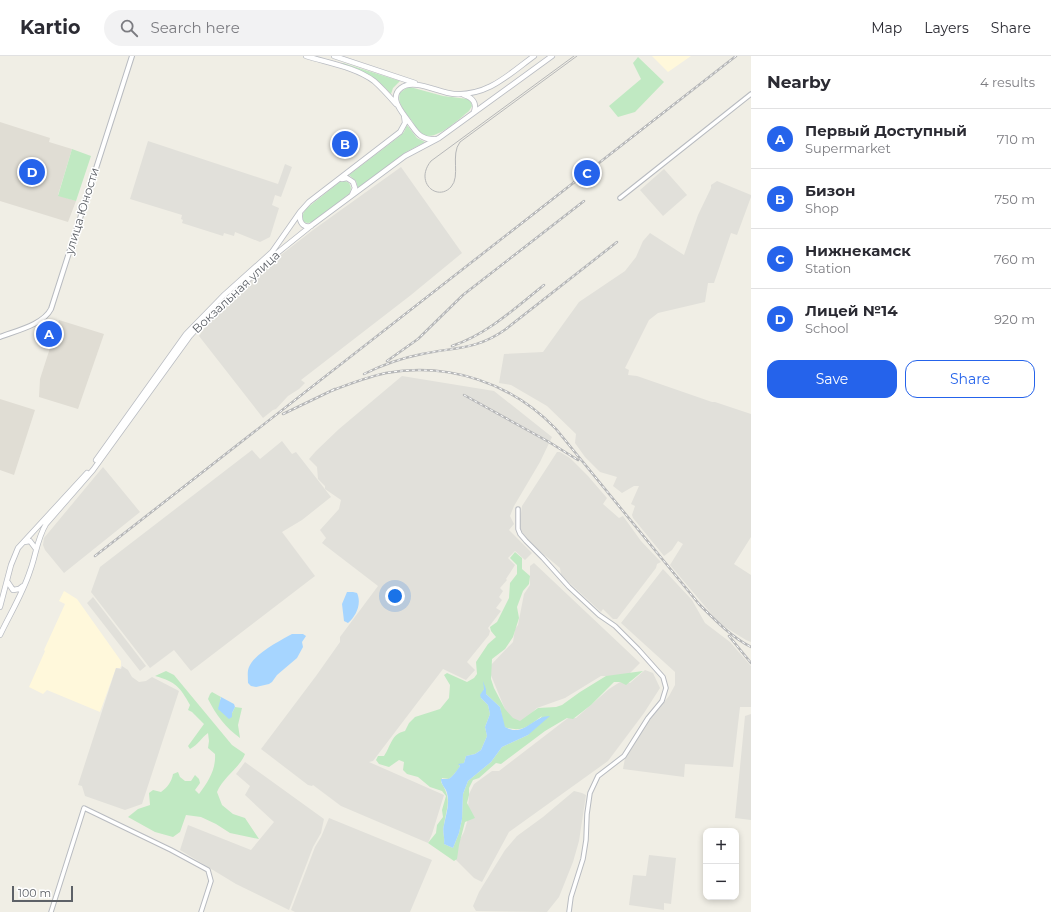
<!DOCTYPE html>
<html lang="en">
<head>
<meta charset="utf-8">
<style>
	:root { --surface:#fff; --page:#f2f2f3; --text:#2b2b33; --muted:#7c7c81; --line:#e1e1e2; --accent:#2563eb }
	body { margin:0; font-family:Montserrat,sans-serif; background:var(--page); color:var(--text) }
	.controls { position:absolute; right:12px; bottom:12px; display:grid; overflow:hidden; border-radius:8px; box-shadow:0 2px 6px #0003 }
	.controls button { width:36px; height:36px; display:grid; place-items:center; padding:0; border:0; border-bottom:1px solid var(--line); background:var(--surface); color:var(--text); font:20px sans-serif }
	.scale { position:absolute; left:12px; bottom:10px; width:61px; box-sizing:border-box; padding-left:4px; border:2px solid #5d6167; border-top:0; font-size:11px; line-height:14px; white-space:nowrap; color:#5d6167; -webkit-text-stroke:3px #fff; paint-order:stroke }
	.you { position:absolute; left:395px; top:540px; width:14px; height:14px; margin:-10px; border:3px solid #fff; border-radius:50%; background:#1a73e8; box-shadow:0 0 0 6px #1a73e833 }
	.badge { display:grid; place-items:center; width:26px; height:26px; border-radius:50%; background:var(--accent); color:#fff; font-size:13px; font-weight:700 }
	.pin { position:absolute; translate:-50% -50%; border:2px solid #fff; box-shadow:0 1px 4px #0006 }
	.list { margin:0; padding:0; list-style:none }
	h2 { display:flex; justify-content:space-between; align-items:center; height:52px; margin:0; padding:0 16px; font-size:17px }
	h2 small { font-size:13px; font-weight:400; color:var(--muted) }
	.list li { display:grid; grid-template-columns:26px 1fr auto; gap:12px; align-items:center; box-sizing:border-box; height:60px; padding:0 16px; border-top:1px solid var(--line) }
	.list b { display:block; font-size:15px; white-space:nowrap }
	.list p { margin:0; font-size:13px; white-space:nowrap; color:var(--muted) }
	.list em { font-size:13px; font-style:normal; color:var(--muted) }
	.actions { display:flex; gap:8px; padding:12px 16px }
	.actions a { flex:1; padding:9px 0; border:1px solid var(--accent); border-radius:12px; text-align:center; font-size:14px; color:var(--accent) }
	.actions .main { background:var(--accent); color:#fff }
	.icon { flex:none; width:22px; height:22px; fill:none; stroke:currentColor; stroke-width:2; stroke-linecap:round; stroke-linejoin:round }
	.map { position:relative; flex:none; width:751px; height:856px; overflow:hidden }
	header { display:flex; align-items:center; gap:24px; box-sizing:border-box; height:56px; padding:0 20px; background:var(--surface); border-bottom:1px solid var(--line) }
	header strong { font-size:19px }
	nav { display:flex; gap:22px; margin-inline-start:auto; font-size:14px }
	.search { width:280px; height:36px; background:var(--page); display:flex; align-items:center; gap:10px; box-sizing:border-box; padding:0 14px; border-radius:22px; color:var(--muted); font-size:15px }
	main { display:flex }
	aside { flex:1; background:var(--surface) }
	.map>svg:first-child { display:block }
	.commercial { fill:#fff8db }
	.industrial { fill:#e1e0da }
	.education { fill:#e0ddd4 }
	.green { fill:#c0e9c2; fill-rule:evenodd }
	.water { fill:#a6d5ff }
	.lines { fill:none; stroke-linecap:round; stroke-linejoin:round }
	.minor-casing { stroke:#b8bbc0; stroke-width:5.5 }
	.tertiary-casing { stroke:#b8bbc0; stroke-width:6 }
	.secondary-casing { stroke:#b9bcc2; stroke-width:6 }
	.minor { stroke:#fff; stroke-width:3.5 }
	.tertiary { stroke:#fff; stroke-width:4 }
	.secondary { stroke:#fff; stroke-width:4.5 }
	.tram { stroke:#b6b7b8; stroke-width:1 }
	.rail-casing { stroke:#b6b7b8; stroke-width:2.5 }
	.rail { stroke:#fff; stroke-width:1; stroke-dasharray:3; stroke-linecap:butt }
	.labels { text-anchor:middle; stroke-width:3; stroke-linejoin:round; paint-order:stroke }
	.street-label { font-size:12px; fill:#5d6167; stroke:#fff }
</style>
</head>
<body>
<header>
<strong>Kartio</strong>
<div class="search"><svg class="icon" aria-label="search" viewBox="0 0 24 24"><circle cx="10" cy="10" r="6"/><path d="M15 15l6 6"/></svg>Search here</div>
<nav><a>Map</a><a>Layers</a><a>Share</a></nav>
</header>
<main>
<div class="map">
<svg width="751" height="856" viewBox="0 0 751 856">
	<rect width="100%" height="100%" fill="#f0eee5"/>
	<path class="commercial" d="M652,0H691L668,16Z
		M64,535L77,543L121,605V610L120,612H116L100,656L47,634L43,638L29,631L45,595L44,594L65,548L59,545Z"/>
	<path class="industrial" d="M148,85L278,128L285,108L292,111L281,141L275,139L272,149L279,152L270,181L260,186L235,176L234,180L224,177L223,180L182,167L183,164L181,163L182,159L130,143Z
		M401,111L462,197L411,239L301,324L305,327L299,333L288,340L276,353L273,354L263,362L199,280L206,270L226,250L234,240L277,202L313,174Z
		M664,113L687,139L663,160L640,134Z
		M717,125L751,139V141L737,179L731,177L714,227H708L705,246L658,257L649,264L625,312L629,314L628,319L637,320L712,346H715L751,358V481L734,508L751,519V586L746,584L720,568L670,509L683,488L678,485L672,494L664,500L633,462L632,459L635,450L631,448L639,430H634L622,437L613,430L617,421L600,416L585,401L575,387L576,378L547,350L511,329L499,327L504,298L543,296L579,246L625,215L636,201L643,185L650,177L684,199L698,159L711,132V129Z
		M402,320L494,335L552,381L540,406L514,450L510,460L514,468L509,474L532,497L525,504L515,495L508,502L515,509L506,523L507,524L500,532L503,535L499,541L502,544L496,552L501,555L488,572L490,575L489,579L467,606L475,614L466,624L443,613L373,705L369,706L444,739L432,778L428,787L341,750L313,729L312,730L308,729L261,693L316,620L340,586V581L378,530L322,487L326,482L320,474L339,453L341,444L325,433V430L318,423L317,411L309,403L316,395L339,373Z
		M282,385L292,398L296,396L331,441L302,464L282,476L315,520L191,615L174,594L150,612L91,536L100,511L252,394L260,403Z
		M557,396H560L570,402L588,420L607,442L603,448L619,462L623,460L641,485L661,506L657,508L656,512L617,563H613L603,553L601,556L561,519L560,512L528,485L519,471L522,450Z
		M103,411L140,456L64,517L45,494L43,489L44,482Z
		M534,507L640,607L627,620H601L565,642L537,652L522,666L509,663L488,612L513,586L515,573L518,569L524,538L530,529V510Z
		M663,513L692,544L705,567L730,586L751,610V651H740L733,711L685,708L684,721L623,713L625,702L647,667L669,640L675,629V616L621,567Z
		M93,541L146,610L140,615L87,547Z
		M122,610L128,614L132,621L139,626L146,625L152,621L179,635L142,748L125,754L85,740L82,730L78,729L116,612L121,613Z
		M645,614L653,617L660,632L644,657L608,705L509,776L482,826L474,822L454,802L458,787L464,776L467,766L469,738L474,728L492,715H499L568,662H576L609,633L620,626L630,627Z
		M751,658V764L735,762L745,660Z
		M245,706L324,763L321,777L313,791L289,854L236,828L180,794L188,769L251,794L274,766L245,739L250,730L236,718Z
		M574,735L582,737L586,739L579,785L573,806L559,841L547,856L476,855L473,850L479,836L505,794L517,780L543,761Z
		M329,762L432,804L410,856H295L291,854L315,791L321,781Z
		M649,799L676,802L671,848L664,847V854L629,849L633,819L646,820Z"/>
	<path class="education" d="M0,66L50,82L49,86L72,93L58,139L76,145L68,166L0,145Z
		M59,264L104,278L78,353L39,341L40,323Z
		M0,343L35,354L14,419L0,414Z"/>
	<path class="green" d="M638,1L664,26L635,56L618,61L609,50L641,23L633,7Z
		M343,7L400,25L393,32L391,38C378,22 362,15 342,8Z
		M410,31L443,40L468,43L471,46L472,50L469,55C459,63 436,85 424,79C417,75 413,65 408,60C403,53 397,46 400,37L405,33Z
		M407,69L417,82L425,86L406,96L358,132L356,125L349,119L400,80L404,76Z
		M72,93L91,100L76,145L58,140Z
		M341,125C348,124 353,129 350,137L313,166L308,167L303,166C301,160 303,157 307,152Z
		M515,496L522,502V513L530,520L529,528L523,535L517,551L519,562L513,581L505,593L492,603L491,623L494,632L505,653L513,662L520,665L538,652L556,651L562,649L580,636L606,620L643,615L626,629L620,626H614L591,649L573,663L567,662L545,675L501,708L496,707L479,722L473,724L469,732V739L467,747L475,762L465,766L459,789L457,803L454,805L428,787L436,777L437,769L443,761L442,754L446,740L442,735L430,731L418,721L407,718L403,714L404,706L399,704L389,711L379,708L376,704L378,700H384C391,690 391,678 405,675L409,667L415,661L440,653L449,642L450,629L444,619L447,617L467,626L474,622L477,618L476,606L488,588L496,581L491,575L490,571L497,566L509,542L510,527L517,518V509L510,502ZM484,633H486V638L500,651L504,671C523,677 528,670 542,660L528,679L502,691L491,706L468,725L463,738L462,763L459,777L453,792L444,788C445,781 442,775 444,769C447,750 452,744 441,726L442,722L449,723C451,722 459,713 460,710L459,709L464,707L466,700L475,698L481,694L487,680L485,671L490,658L488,649L481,642Z
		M166,615L174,619L232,689L245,698C239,713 223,721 217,736L222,749L233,758L245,762L259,783L230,777L216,768L201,761L186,759L180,776L173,781L155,776L128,761L138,753L150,749L149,737L153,734L161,736C167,732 172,725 173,718L178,716L180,721L185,725H191L195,719L199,723L200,727L195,734L199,738C208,726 216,714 215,698L208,692L209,685L208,677C201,682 198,689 190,693L188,690L204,668L192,656L188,654L190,649C180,631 176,626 155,620Z
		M212,636L221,641L220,643L232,661V657L235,651L242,652L238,669L240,682C226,672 216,659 208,643L210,638Z"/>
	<path class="water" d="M347,536H353L357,537C362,548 356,560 348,567L344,565L342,548Z
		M292,578H303L306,580L302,586L303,591L297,602L277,619L272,626L269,628L256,631L251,630L248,627C248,622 247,615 249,611C254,598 281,584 292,578Z
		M483,625L486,633V638L500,651L505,671C507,672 511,674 514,674C528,675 535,660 550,660L528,679L502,691L491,706L468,725L463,738L462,763L459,777L453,792L444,788C445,781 442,775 444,769C446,758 450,748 447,737C446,732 441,729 441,723C443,723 446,723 448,723C451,723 458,713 460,710L458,708L464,707L466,700L475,698L481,694L487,680L485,671L490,658L488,649L481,642L480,639L484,633Z
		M221,641L234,648L235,651L232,657V661L229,663L218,653Z"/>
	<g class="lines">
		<g class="minor-casing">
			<path id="minor" d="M620,142L751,38
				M518,453V473L520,478L526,485L543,502L569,531L599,559L615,570L638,593L663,621L666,632L662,645L648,662L624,700L598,720L590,737L587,758L586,784L583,803L571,841L569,856
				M51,856L84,752L171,794L208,814L211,825L201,856"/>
		</g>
		<g class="tertiary-casing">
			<path id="tertiary" d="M0,281C15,275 43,269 51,253L132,0"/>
		</g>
		<g class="secondary-casing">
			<path id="secondary" d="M306,0C328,7 355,11 374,25C382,32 389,40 396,48
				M334,0L415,27
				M464,39C473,42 477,47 474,56
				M435,83C430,84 426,83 421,80C416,77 413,71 409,66C403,57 388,42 401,32C414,22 439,37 454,38C488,40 508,19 534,0
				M342,123L347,122L353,126L355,132L352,139
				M300,158C299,166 303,172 311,170
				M96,404L186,278L223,240L272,196L300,156L309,146L400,76L405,67L404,59
				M24,486L30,485L36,493
				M7,525L13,534L19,533L23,530
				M0,551L11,509L18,492L87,417
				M0,579C10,558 23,537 30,515C36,499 37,483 46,468L93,414L190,280L201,268L271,202L312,169L405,100L439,82L552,0"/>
		</g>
		<use href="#minor" class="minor"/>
		<use href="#tertiary" class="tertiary"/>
		<use href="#secondary" class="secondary"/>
		<path class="tram" d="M574,0L431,105C414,126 437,146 451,131C461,120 450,99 460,86L577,0"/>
		<g class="rail-casing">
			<path id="rail" d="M452,290C488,278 515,252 544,229
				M387,305L418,283L463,239L584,145
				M364,318C382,309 402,302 422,298C455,291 477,294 506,273L617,186
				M331,335C349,328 367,321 386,317C449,306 512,327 556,373L699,548C715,564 730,580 751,591
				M464,339L549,386L578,404
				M283,358L335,333
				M95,500L736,0
				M729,580L751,607"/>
		</g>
		<use href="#rail" class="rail"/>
	</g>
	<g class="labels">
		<g class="street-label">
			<text transform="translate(82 155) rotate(-73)" y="4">улица Юности</text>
			<text transform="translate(236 236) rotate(-43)" y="4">Вокзальная улица</text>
		</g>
	</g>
</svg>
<div class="controls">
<button>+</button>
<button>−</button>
</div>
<div class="scale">100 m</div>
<div class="you"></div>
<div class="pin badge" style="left:49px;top:278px">A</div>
<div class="pin badge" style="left:345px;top:88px">B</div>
<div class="pin badge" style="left:587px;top:117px">C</div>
<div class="pin badge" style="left:32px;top:116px">D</div>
</div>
<aside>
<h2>Nearby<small>4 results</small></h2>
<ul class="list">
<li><span class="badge">A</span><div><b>Первый Доступный</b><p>Supermarket</p></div><em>710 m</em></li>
<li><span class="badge">B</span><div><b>Бизон</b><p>Shop</p></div><em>750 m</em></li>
<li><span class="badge">C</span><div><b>Нижнекамск</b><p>Station</p></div><em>760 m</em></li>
<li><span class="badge">D</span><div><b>Лицей №14</b><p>School</p></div><em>920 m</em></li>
</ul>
<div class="actions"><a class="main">Save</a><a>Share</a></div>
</aside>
</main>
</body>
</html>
